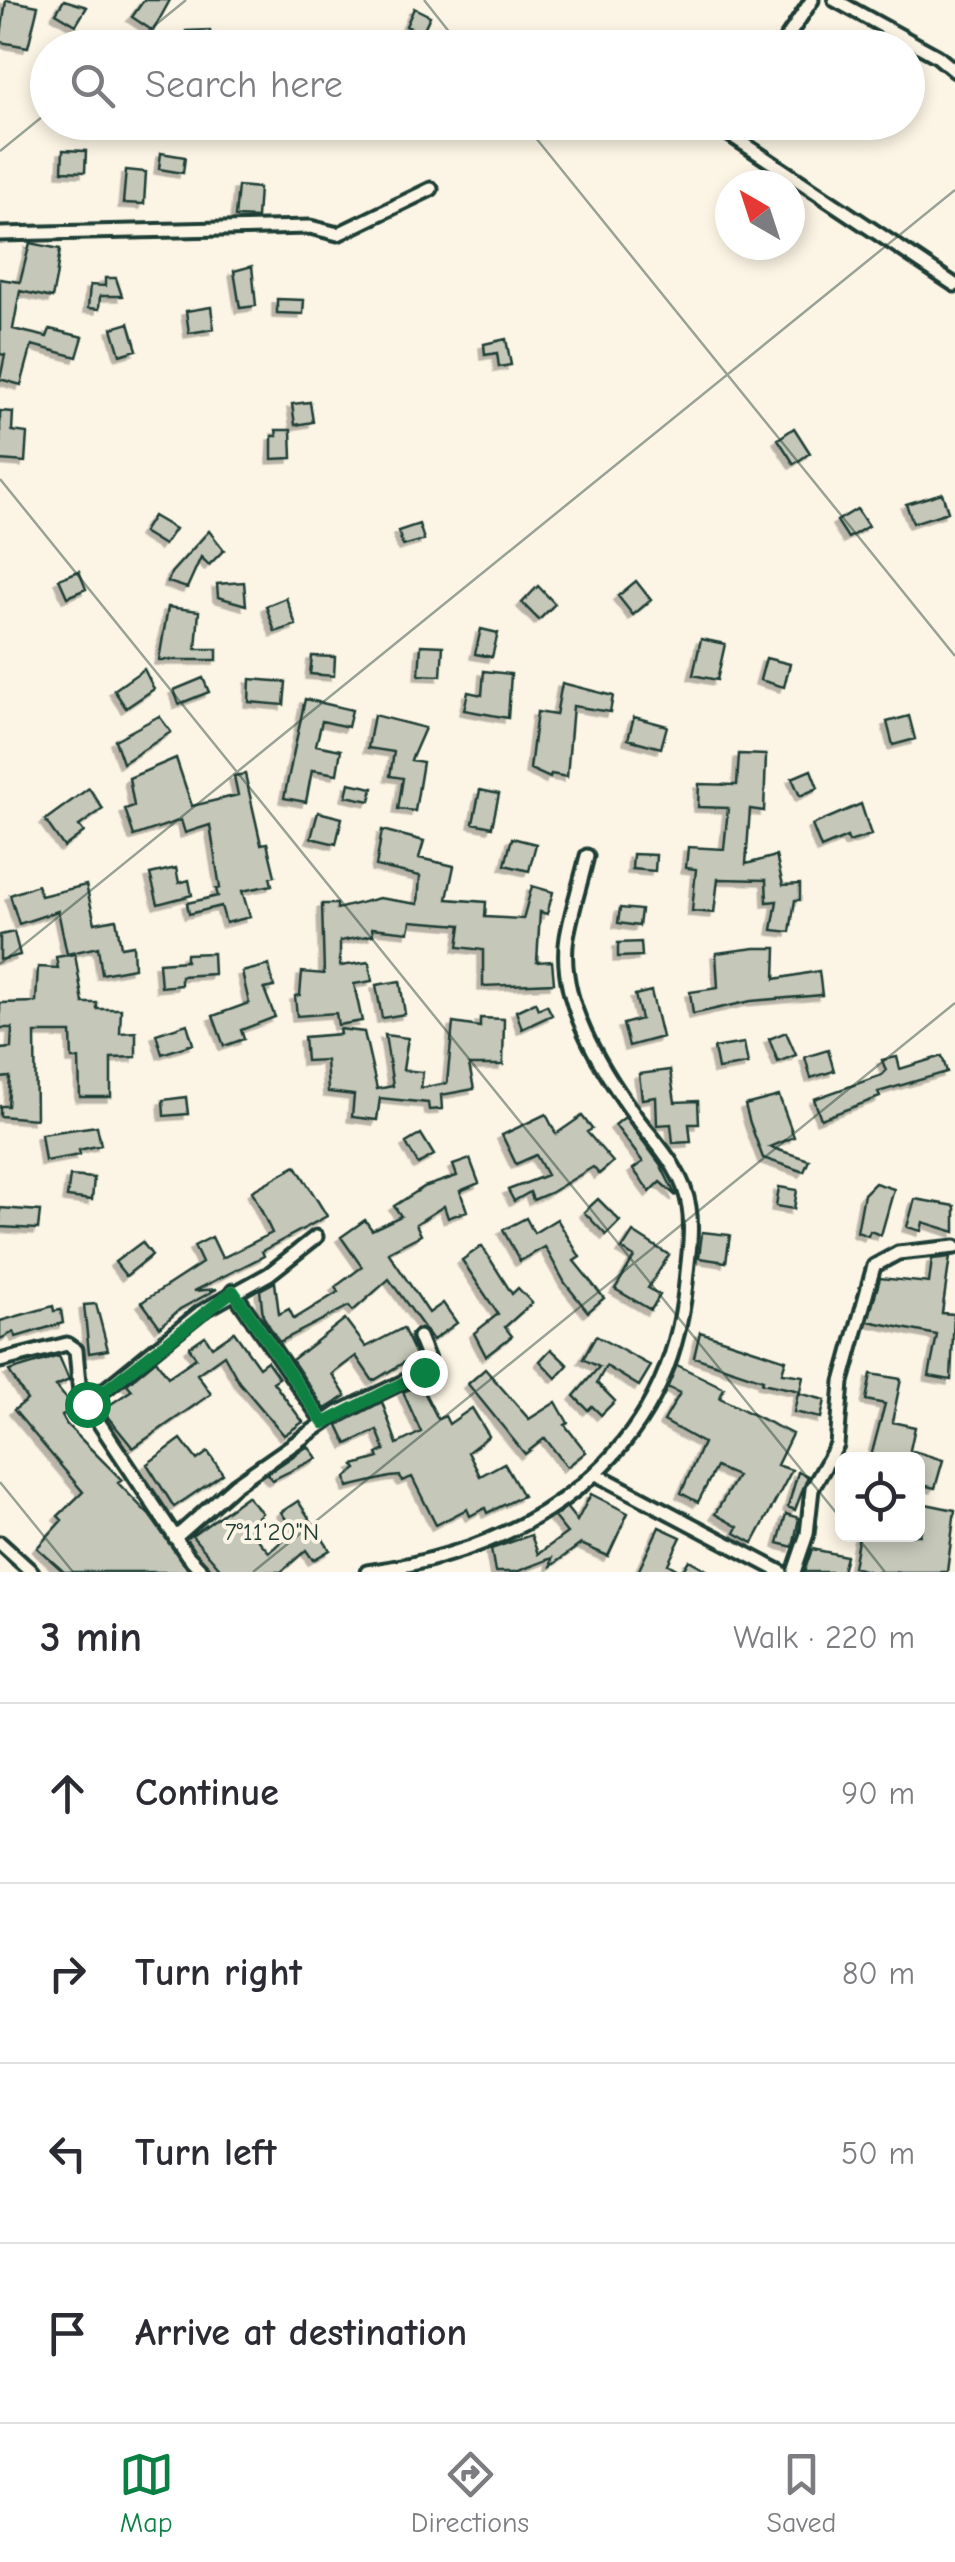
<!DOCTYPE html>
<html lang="en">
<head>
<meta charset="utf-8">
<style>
	:root { --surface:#fff; --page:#f2f2f3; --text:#2b2b33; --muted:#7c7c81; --line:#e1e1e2; --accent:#0b8043 }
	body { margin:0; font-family:"Comic Neue",sans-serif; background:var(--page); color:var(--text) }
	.controls { position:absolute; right:30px; bottom:30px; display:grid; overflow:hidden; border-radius:15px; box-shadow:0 5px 15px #0003 }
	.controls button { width:90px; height:90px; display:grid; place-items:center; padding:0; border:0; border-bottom:2px solid var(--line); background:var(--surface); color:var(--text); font:50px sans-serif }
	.compass { position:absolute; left:715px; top:170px; width:90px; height:90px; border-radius:50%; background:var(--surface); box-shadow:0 5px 15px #0003; rotate:321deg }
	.stop { position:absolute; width:30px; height:30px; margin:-22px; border:8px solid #0b8043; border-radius:50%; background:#fff }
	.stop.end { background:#0b8043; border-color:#fff; box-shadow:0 2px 10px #0008 }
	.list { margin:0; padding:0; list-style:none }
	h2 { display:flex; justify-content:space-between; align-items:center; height:130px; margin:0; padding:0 40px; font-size:42px }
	h2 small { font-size:32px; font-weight:400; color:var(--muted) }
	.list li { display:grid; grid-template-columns:65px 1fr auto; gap:30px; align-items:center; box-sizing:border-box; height:180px; padding:0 40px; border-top:2px solid var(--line) }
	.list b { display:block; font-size:38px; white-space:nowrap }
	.list em { font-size:32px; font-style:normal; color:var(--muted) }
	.icon { flex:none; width:55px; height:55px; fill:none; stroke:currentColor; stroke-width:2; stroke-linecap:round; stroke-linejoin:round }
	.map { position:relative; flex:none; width:955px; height:1572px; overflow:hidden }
	.search { position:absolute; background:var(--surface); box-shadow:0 5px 15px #0003; left:30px; right:30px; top:30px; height:110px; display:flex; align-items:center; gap:25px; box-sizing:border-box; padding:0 35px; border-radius:55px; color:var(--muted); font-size:38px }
	.sheet { height:850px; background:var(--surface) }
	nav { display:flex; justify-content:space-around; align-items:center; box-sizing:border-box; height:140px; border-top:2px solid var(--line); background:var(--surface); font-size:28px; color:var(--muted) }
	nav a { display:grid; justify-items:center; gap:5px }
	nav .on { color:var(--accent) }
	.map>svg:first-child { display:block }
	.building { fill:#c5c7b9; stroke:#1f3d34; stroke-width:2.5; filter:url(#shadow) }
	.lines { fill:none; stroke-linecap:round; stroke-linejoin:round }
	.street-casing { stroke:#1f3d34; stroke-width:19 }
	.street { stroke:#fcf5e5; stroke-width:11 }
	.route { stroke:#0b8043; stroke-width:12 }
	.ticks { fill:none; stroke:#1f3d34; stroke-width:2.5; stroke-opacity:0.45 }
	.ticks-label { font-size:25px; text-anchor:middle; fill:#1f3d34; stroke:#fcf5e5; stroke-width:8; stroke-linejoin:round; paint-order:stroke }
</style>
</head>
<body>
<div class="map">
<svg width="955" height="1572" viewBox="0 0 955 1572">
	<defs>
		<filter id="shadow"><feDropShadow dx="-4.5" dy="4.5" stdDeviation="0" flood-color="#0004"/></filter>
	</defs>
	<rect width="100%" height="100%" fill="#fcf5e5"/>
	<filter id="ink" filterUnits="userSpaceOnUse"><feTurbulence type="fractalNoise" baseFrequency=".01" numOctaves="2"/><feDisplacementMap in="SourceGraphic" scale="20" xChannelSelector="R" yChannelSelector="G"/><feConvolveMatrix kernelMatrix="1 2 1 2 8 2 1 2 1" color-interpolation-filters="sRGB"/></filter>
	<g filter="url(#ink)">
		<path class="building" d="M6,0L38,6L28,47L0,42Z
			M64,0L87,7L76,25L56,13Z
			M144,0H170L153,31L132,17Z
			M414,8L430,16L422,33L406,26Z
			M210,30L211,48H186V31Z
			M63,150L86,151L85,172L62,171Z
			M161,153L185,157L183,173L159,169Z
			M126,170L146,172L144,204L123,203Z
			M238,186L259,188L257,218L235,217Z
			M30,243L60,249L56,278L52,298L20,291L13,329L47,337L50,329L83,337L77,357L32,345L21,385L0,379L5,355L0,354V279L20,282Z
			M252,266L256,306L240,308L234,271Z
			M105,278H116L122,296H100L99,309L88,308L90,285L105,286Z
			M277,299L304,300L303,314L277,313Z
			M211,307L214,329L189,333L186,311Z
			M129,323L137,350L120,355L112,328Z
			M506,339L511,365L499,367L497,353L485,355L484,344Z
			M310,402L313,422L295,425L292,404Z
			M0,411L13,412L12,431L27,433L25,462L0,460Z
			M794,428L810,453L794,464L778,439Z
			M276,430H291L292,458L272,459V436H277Z
			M942,493L948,512L913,523L906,504Z
			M857,509L868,526L848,538L837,521Z
			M153,516L175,529L164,545L143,532Z
			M419,524L424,540L403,546L398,531Z
			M209,531L224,550L209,565L201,557L187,588L168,582L171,573Z
			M79,571L86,589L67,597L59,579Z
			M636,581L651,600L633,615L618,596Z
			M244,582L246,605L218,597L217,584Z
			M538,586L555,604L539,620L522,603Z
			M286,598L296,625L275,632L266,606Z
			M168,607L199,611L196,649H217V660H159Z
			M481,629L498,633L492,657L475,654Z
			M701,639L725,644L717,680L693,675Z
			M421,645L443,646L441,676L419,675Z
			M312,656L335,657L334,676L310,674Z
			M766,658L790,664L784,687L760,680Z
			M144,669L154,689L126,708L114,690Z
			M484,671L511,674L508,718L464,710L468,692L482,695Z
			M203,678L209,692L179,704L174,690Z
			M250,679L286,682L284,705L249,702Z
			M562,683L613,696L610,712L573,706L567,777L551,774L550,778L530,769L537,712L556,715Z
			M305,699L352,710L348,727L322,721L316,745L341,750L337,774L312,770L306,802L284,798Z
			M374,715L425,728L411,760L423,762L415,811L398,809L403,778L390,776L394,752L368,748Z
			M159,716L171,732L123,763L115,740Z
			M909,716L915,739L893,745L887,722Z
			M634,717L667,726L661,748L628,739Z
			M739,754L766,755L764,811L750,809L746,864L776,856L783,885L800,884V900H795L790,932L772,930L777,901L767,902L766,880L718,879L714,913L692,911L696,869L686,868L688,847L724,849L728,808L698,807L699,784L737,785Z
			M176,758L192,806L238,795L234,776L245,774L261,844L267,843L275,876L270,877L272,885L242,891L250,917L226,923L221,906L189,914L187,903L218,896L216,889L220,888L210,825L185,833L181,820L134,836L125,809L134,806L129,778Z
			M811,770L818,788L800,796L792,778Z
			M349,783L373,788L370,801L346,796Z
			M89,788L103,809L79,826L84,832L64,847L45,820Z
			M480,790L499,794L492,827L473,823Z
			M861,804L871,835L849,842L847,837L821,848L812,825Z
			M318,812L342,818L336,844L311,838Z
			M382,830L424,841L419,858L454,866L447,899L486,902L485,917L523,919L532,886L553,892L547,914L540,912L537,962L552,961L554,983L483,986V950L458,947L461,925L411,921L409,932L372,928L373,935L340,941V966L369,962L372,981L354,984L362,1021L338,1025L336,1013L297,1016L295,996L300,995L302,972L324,974L322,904H337V909L379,898L418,904L420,876L376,866Z
			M512,838L536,844L529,871L505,865Z
			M633,854L656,855L655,871L632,869Z
			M176,868L179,883L189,880L192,895L158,904L150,874Z
			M37,885L41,896L86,885L95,923L116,919L121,947L133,945L134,968L102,974L98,947L67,954L58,911L19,924L10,895Z
			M620,908L641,910L639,926L618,923Z
			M14,932L20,955L0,960V935Z
			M641,942L642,956L618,957V943Z
			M755,948H776L775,979L819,971L822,995L751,1001L693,1014L690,992L718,988L716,953Z
			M213,953L214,974L181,976V985L161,987L159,963L186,961V954Z
			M75,954L83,1003H97V1009H121L120,1033L136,1032V1057L111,1058V1097H80L79,1059H72L71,1033H35L36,1119L0,1116V1106H8L10,1077L0,1078V1049L11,1048L12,1028H0V1003L36,1002L38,967L58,968L56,957Z
			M269,965L274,987L264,989L275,1017L241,1030L244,1039L224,1046L213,1016L249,1003L242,972Z
			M400,981L405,1014L382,1018L376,985Z
			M651,991L662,1037L629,1046L623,1024L641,1019L635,995Z
			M535,1002L538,1009L547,1005L552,1015L522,1029L516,1011Z
			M480,1018L504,1019L503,1065H469L474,1089L441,1095L442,1109L429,1110L428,1103L380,1098L377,1120L352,1117L354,1095L328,1092L326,1060L306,1061L304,1037L340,1034L339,1029L364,1032L377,1089L393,1086L385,1035L408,1038L403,1070L423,1072L421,1088L447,1083L453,1023L480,1027Z
			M187,1024L193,1044L162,1054L156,1034Z
			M786,1032L796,1055L778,1062L769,1039Z
			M744,1043L748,1064L718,1069L714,1048Z
			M828,1050L834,1071L811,1078L805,1057Z
			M942,1056L947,1072L878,1092L880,1097L821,1119L814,1099L882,1075L886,1071L882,1060L897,1057L900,1069Z
			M670,1070L675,1102L698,1101L699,1124H689L691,1142L673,1143L671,1124L657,1125L656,1097L642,1099L639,1074Z
			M779,1096L794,1137L770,1147L809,1160L804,1172L763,1158L750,1123L745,1105Z
			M186,1097L188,1114L164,1116L163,1100Z
			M546,1114L556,1134L582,1116L592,1129L587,1132L613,1162L599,1174L593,1167L550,1193L533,1200L530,1192L514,1201L508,1190L547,1175L536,1155L516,1164L502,1135Z
			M625,1117L660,1164L676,1196L660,1182L650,1192L633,1169L643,1162L615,1125Z
			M97,1126L101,1145L79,1150L80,1155L45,1161L41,1134Z
			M421,1134L434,1155L418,1164L406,1143Z
			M470,1159L479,1183L460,1191L467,1211L448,1218L444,1206L416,1224L421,1235L388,1252L429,1313L443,1303L457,1323L433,1340L389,1279L353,1311L349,1306L279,1342L263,1316L260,1290L275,1282L279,1314L289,1309L294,1319L338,1292L335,1287L362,1267L341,1237L365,1220L372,1230L401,1216L394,1206L424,1187L457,1176L453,1165Z
			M296,1166L327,1216L262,1251L264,1256L194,1291L217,1289L180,1309L160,1327L142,1302L202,1263L194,1246L212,1237L222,1258L272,1233L252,1191Z
			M70,1176L94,1178L92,1200L67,1197Z
			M875,1183L894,1189L881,1235L870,1231L868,1236L857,1232L864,1194Z
			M779,1187L797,1190L794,1209L776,1206Z
			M598,1199L620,1221L606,1235L584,1212Z
			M915,1199L955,1206V1232L923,1222L921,1231L907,1227Z
			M0,1208L40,1211L38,1229L0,1227Z
			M526,1218L534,1233L557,1219L580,1257L574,1261L604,1298L588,1312L565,1283L545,1247L520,1261L503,1230Z
			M633,1232L669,1255L648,1288L660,1295L651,1310L615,1289L634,1257L622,1249Z
			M702,1232L730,1235L726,1262L699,1258Z
			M142,1242L152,1255L126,1276L115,1262Z
			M482,1246L512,1294L518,1288L532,1303L505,1327L512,1336L486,1356L474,1333L498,1314L462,1260Z
			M950,1257L942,1313L954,1314L951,1380L929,1376L937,1335L868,1321L880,1278L929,1283L932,1259Z
			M96,1304L108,1350L89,1353L84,1305Z
			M53,1306L54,1311L61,1310L63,1323L16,1337L14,1332L0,1339V1321Z
			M345,1319L366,1347L403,1328L416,1355L373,1381L356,1356L332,1374L346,1396L325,1409L292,1360Z
			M234,1332L259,1367L267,1361L279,1378L273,1382L303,1422L284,1435L239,1382L224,1355L197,1374L211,1394L133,1448L102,1410L132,1390L127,1384L156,1360L168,1377L196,1358L189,1347L205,1336L212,1347Z
			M700,1332L786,1360L782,1373L803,1376L800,1391L762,1383L763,1380L694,1357Z
			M596,1336L651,1366L639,1386L606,1366L597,1383L615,1401L601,1415L592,1406L588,1410L574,1396L599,1367L583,1359Z
			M551,1349L568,1365L556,1378L540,1361Z
			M59,1356L69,1380L56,1386L73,1407L62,1416L67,1425L122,1480L118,1483L150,1516L190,1572H64L37,1548L62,1520L58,1516L83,1492L14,1410L27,1400L9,1371Z
			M677,1365L724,1388L720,1398L792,1434L777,1465L792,1470L753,1543L735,1533L738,1527L715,1514L737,1476L716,1467L698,1502L681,1493L703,1443L664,1421L680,1393L667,1387Z
			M485,1369L529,1419L556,1402L568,1423L565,1425L586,1452L567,1467L545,1438L525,1454L468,1384Z
			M871,1374L901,1379L892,1422L915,1427L910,1450L943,1460L935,1488L918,1484V1460H870L885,1404L866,1400Z
			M420,1384L438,1419L445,1416L449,1424L472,1408L489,1436L468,1452L480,1476L504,1463L523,1496L487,1513L485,1508L470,1516L467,1509L436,1525L412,1477L402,1481L400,1476L390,1477L348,1487L346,1477L357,1469L354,1465L379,1458L377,1454L385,1450L377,1430L347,1444L338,1425L382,1402L397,1444L421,1432L403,1392Z
			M798,1393L825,1400L821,1418L794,1412Z
			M181,1439L197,1460L208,1452L223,1474L174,1507L147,1464Z
			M308,1446L317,1458L272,1480L267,1474Z
			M798,1472L808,1476L795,1510L788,1507Z
			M591,1494L628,1513L608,1556L581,1544L551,1566L552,1558L516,1572H495L491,1549L531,1535L538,1554L567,1533L554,1517L566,1507L577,1521Z
			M247,1496L262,1513L247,1527L269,1552L294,1531L281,1512L298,1501L330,1550L313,1560L306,1550L281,1572H223L192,1536Z
			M926,1504L955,1510L947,1572H871L853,1567L859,1535H920Z
			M786,1514L799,1518L793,1547L778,1543Z
			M659,1527L681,1537L668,1564L682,1572L689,1560L710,1572H638Z
			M812,1549L846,1556L842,1572H804Z"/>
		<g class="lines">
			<g class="street-casing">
				<path id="street" d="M835,0L937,56L955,71
					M780,48L812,0
					M711,122L955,285
					M0,234L310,227L338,234L431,189
					M233,1291L324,1423
					M0,1361L67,1344L76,1350L80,1394L187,1555L203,1572
					M87,1404L201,1312L269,1274L316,1237
					M598,1475L781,1572
					M175,1538L235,1485L338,1413L424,1372L429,1362L419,1337
					M0,1543L32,1572
					M367,1572C532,1549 669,1459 686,1283C688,1259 693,1231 689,1207C683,1170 658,1146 636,1117C601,1069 557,999 567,937C572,909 581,882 587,856
					M794,1572L807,1534L812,1489L837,1445L842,1382L874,1266L898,1253L955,1247"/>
			</g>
			<use href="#street" class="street"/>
		</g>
	</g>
	<g class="lines" filter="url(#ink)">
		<path class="route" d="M87,1404L233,1291L324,1423L424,1372"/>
	</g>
	<path class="ticks" d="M424,0L462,48M127,48L186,0M523,122L955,656M0,151L48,112M0,479L842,1520M0,964L955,190M0,1482L73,1572M855,1534L885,1572M253,1572L955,1003"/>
	<g class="ticks-label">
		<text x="272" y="1540">7°11'20"N</text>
	</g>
</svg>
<div class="controls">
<button><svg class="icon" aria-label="locate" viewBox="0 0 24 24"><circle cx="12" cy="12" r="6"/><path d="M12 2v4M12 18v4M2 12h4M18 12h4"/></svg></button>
</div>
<svg class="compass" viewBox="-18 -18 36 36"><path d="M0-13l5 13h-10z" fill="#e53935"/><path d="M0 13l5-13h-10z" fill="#7c7c81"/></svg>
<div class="stop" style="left:87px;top:1404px"></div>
<div class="stop end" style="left:424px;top:1372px"></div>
<div class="search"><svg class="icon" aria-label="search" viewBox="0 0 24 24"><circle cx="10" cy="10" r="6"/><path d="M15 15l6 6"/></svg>Search here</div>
</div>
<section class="sheet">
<h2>3 min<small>Walk · 220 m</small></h2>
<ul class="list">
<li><svg class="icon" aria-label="ahead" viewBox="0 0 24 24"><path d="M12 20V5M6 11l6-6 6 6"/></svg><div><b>Continue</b></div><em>90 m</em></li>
<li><svg class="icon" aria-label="right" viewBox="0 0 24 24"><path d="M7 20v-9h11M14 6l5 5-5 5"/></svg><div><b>Turn right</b></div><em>80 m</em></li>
<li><svg class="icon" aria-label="left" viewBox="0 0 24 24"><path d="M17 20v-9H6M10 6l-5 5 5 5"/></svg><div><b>Turn left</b></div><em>50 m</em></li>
<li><svg class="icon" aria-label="arrive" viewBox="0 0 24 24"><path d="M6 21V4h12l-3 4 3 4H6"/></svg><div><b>Arrive at destination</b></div></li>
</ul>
</section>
<nav>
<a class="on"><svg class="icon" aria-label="map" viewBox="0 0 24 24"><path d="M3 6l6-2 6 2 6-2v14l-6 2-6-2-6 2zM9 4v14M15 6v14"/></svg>Map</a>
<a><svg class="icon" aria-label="directions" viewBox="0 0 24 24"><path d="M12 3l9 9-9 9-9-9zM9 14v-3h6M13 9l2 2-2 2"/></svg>Directions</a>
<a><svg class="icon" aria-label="saved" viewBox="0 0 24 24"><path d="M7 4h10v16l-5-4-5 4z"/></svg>Saved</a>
</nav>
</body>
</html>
